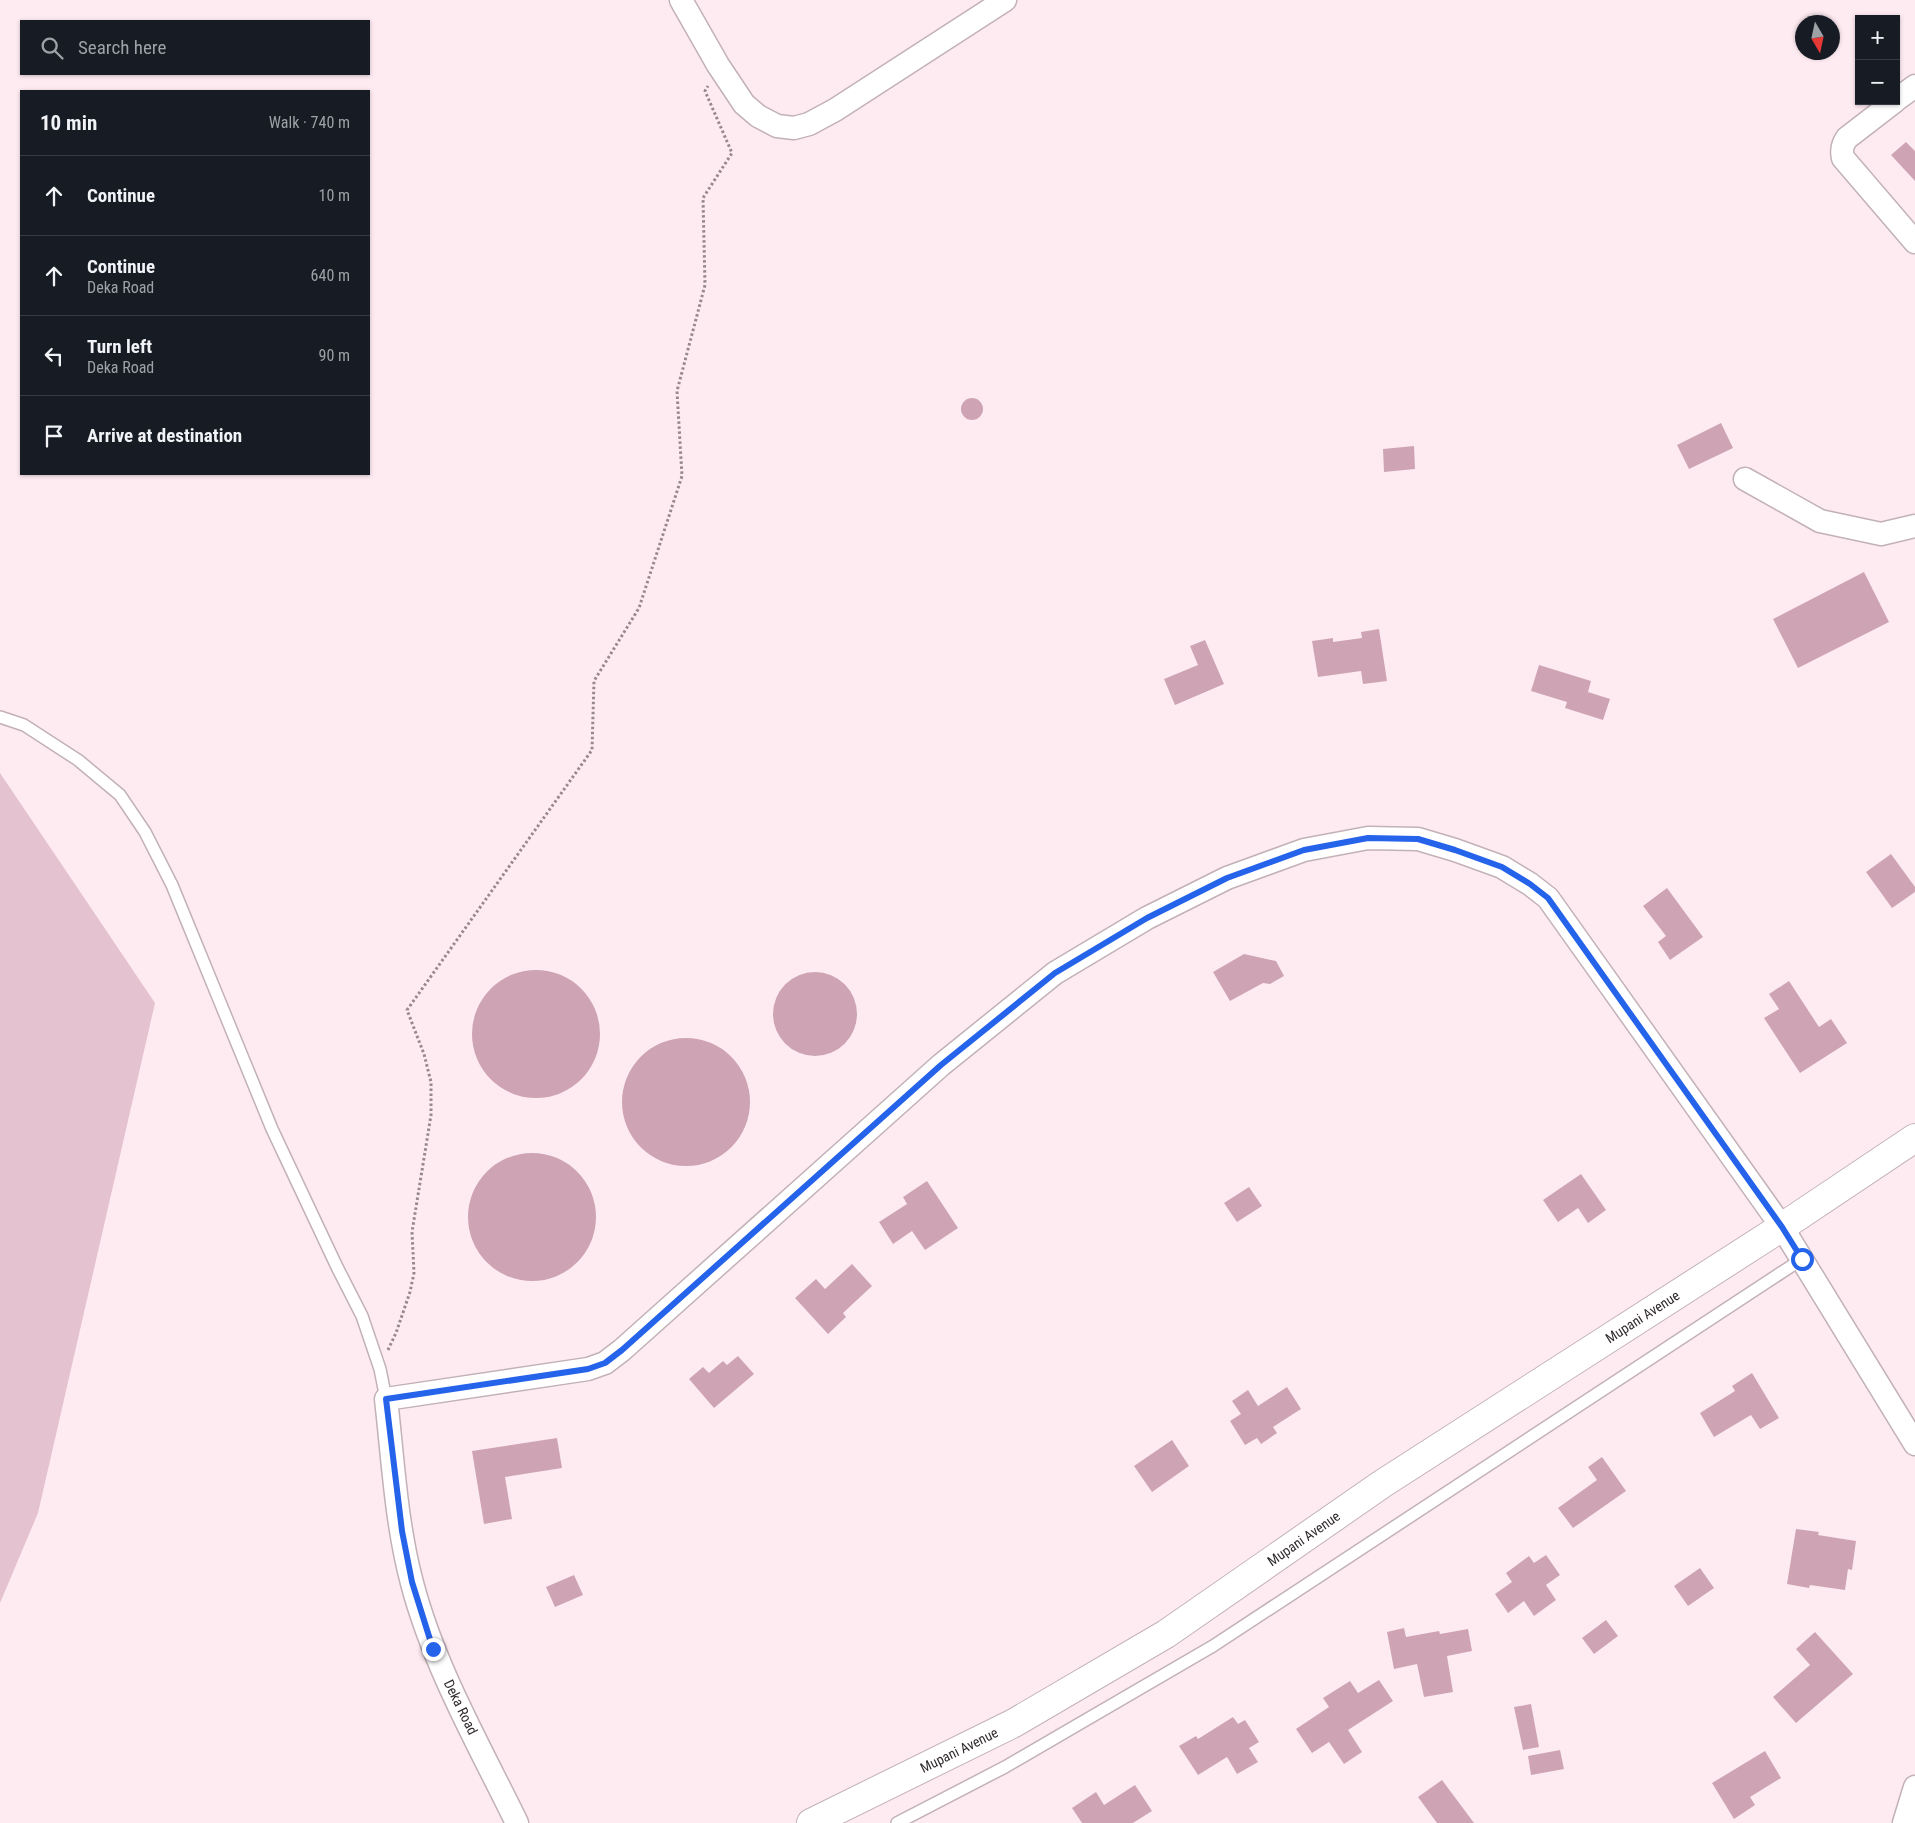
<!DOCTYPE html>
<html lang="en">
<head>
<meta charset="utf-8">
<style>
	:root { --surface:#171b24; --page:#242831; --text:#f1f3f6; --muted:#9ea1a6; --line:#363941 }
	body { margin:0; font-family:"Roboto Condensed",sans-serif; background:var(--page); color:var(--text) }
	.controls { position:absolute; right:15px; top:15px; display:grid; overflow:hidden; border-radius:0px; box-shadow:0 1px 4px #0004 }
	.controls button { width:45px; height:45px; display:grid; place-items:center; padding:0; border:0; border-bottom:1px solid var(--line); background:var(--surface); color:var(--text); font:25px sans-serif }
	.compass { position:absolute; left:1795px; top:15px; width:45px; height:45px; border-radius:50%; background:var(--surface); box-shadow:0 1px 4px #0004; rotate:171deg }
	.stop { position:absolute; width:15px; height:15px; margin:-11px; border:4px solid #2563eb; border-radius:50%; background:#fff }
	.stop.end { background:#2563eb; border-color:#fff; box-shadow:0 1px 5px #0008 }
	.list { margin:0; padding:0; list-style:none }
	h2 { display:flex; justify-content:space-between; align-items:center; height:65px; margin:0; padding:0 20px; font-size:21px }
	h2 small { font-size:16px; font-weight:400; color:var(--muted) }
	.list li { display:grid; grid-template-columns:32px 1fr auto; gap:15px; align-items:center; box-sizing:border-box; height:80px; padding:0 20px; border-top:1px solid var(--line) }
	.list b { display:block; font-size:19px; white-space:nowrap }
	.list p { margin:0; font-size:16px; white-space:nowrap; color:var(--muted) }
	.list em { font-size:16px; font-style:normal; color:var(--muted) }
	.icon { flex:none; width:28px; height:28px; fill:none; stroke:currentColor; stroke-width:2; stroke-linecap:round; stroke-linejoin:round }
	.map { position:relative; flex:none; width:1915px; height:1823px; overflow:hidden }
	.search { position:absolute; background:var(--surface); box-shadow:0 1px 4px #0004; left:20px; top:20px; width:350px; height:55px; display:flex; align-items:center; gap:12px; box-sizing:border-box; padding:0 18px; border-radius:0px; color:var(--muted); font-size:19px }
	.panel { position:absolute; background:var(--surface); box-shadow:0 1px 4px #0004; left:20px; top:90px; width:350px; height:385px; border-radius:0px }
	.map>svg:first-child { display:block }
	.green { fill:#e5c2cf }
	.building { fill:#cea4b4 }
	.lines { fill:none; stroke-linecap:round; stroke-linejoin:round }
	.service-casing { stroke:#c3b1b8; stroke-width:14 }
	.minor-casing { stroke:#c3b1b8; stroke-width:25 }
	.tertiary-casing { stroke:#c3b1b8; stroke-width:30 }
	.path { stroke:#96898d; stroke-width:3; stroke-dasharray:2.5 2.5; stroke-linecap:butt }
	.service { stroke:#fff; stroke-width:11 }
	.minor { stroke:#fff; stroke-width:22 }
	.tertiary { stroke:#fff; stroke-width:28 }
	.route { stroke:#2563eb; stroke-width:6 }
	.labels { text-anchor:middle; stroke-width:4; stroke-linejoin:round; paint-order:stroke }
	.street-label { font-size:14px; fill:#322b2d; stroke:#fff }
</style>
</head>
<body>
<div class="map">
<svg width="1915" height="1823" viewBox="0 0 1915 1823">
	<rect width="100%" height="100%" fill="#feebf2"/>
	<path class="green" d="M0,773L155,1003L38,1513L0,1603Z"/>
	<path class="building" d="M1906,142L1915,151V181L1891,155Z
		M961 409a11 11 0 1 1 22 0a11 11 0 1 1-22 0Z
		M1721,423L1733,448L1689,469L1677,445Z
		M1414,446L1415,469L1384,472L1383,449Z
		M1864,572L1889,622L1798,668L1773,619Z
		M1379,629L1387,681L1363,684L1361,671L1318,677L1312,641L1333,638V642L1362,638L1361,632Z
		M1205,640L1224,684L1175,705L1164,679L1198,665L1190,646Z
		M1539,665L1591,681L1588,692L1610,699L1603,720L1565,708L1567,702L1531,691Z
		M1891,854L1915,887V892L1892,908L1866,872Z
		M1667,888L1703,937L1670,960L1658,942L1666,936L1643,906Z
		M1244,954L1276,961L1284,976L1270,984L1263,983L1230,1001L1213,972Z
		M472 1034a64 64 0 1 1 128 0a64 64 0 1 1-128 0Z
		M773 1014a42 42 0 1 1 84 0a42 42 0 1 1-84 0Z
		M1789,981L1819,1027L1831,1019L1847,1043L1800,1073L1764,1018L1779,1009L1769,994Z
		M622 1102a64 64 0 1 1 128 0a64 64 0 1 1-128 0Z
		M468 1217a64 64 0 1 1 128 0a64 64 0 1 1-128 0Z
		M1581,1174L1606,1210L1588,1223L1578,1208L1558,1222L1543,1200Z
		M927,1181L958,1228L925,1250L912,1231L893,1244L879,1222L907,1204L903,1197Z
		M1249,1187L1262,1206L1237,1222L1224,1203Z
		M852,1264L872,1286L843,1313L846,1317L828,1334L795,1298L816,1279L825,1289Z
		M738,1356L754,1374L714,1408L689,1379L703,1367L709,1373L723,1361L727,1365Z
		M1752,1373L1779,1418L1760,1429L1751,1415L1714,1437L1700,1413L1735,1391L1732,1386Z
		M1287,1387L1301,1409L1273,1427L1277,1433L1261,1444L1257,1438L1245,1445L1230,1421L1241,1414L1232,1401L1248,1390L1258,1406Z
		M557,1438L562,1468L505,1477L512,1519L484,1524L472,1451Z
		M1172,1440L1189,1466L1152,1492L1134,1466Z
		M1602,1457L1626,1491L1573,1528L1558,1508L1597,1480L1588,1467Z
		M1796,1529L1819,1532L1818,1535L1856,1541L1852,1570L1848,1569L1845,1590L1810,1585L1809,1588L1787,1584Z
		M1546,1555L1560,1575L1546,1585L1556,1600L1534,1616L1524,1601L1508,1613L1495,1594L1512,1582L1506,1573L1529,1556L1534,1563Z
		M1700,1568L1714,1588L1688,1606L1674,1586Z
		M574,1575L583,1595L555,1607L546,1587Z
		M1606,1620L1618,1636L1594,1654L1582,1638Z
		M1404,1628L1406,1637L1439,1631L1440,1634L1468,1629L1472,1651L1447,1656L1453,1692L1424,1697L1417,1664L1394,1669L1387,1632Z
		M1815,1632L1853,1674L1796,1723L1773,1697L1810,1665L1796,1649Z
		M1379,1680L1393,1701L1348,1730L1362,1752L1344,1764L1329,1742L1312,1753L1296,1729L1329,1707L1323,1698L1350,1681L1358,1693Z
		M1531,1704L1539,1747L1523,1750L1514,1707Z
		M1233,1717L1238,1724L1245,1720L1259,1742L1249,1748L1258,1762L1237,1774L1227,1757L1198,1775L1179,1746L1196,1736L1198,1739Z
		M1560,1750L1564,1769L1531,1775L1528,1756Z
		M1765,1751L1781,1778L1750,1797L1755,1805L1734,1819L1712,1783Z
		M1442,1780L1474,1823H1437L1418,1797Z
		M1135,1785L1152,1811L1133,1823H1082L1072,1808L1096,1792L1104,1805Z"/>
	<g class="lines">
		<g class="service-casing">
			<path id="service" d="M0,717L24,725L78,760L120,795L145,832L172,885L272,1129L337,1267L362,1316L380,1369L386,1399
				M897,1823L1005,1767L1213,1646L1802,1259"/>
		</g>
		<g class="minor-casing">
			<path id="minor" d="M681,0L718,65L744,104L758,116L777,126L794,128L809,124L835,110L1005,0
				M1896,100L1915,86
				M1895,101L1847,138C1842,145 1841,150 1843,158L1915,242
				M1745,479L1820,521L1881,534L1915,526
				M517,1823C479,1745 434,1667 412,1583C396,1523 393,1460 386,1399L588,1369L605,1363L622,1350L941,1065L1055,973L1147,918L1227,878L1304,850L1368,838L1418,839L1455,850L1502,867L1530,884L1548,898L1782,1227L1915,1444
				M1904,1823L1915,1787"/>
		</g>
		<g class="tertiary-casing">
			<g id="tertiary">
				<path id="s1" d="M811,1823L1014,1723L1166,1634L1382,1484L1782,1227L1915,1138"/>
			</g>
		</g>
		<path class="path" d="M388,1350L396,1333L410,1292L414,1273L412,1232L431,1115V1082L424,1054L407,1010L592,750L594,681L639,608L682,476L677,391L705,285L703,198L732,153L705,91L708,86"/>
		<use href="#service" class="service"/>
		<use href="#minor" class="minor"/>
		<use href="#tertiary" class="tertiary"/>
	</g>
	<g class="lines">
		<path class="route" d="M433,1649L412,1582L402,1531L386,1399L588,1369L605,1363L622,1350L941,1065L1055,973L1147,918L1227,878L1304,850L1368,838L1418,839L1455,850L1502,867L1530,884L1548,898L1782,1227L1802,1259"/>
	</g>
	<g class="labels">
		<g class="street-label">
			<text dy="5" stroke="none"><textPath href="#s1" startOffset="975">Mupani Avenue</textPath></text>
			<text dy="5" stroke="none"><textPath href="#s1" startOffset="570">Mupani Avenue</textPath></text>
			<text transform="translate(461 1707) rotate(64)" y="5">Deka Road</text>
			<text dy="5" stroke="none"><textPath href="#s1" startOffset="165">Mupani Avenue</textPath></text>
		</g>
	</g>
</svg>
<div class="controls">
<button>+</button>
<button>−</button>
</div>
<svg class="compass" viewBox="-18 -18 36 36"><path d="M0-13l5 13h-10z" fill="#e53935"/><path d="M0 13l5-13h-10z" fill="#9ea1a6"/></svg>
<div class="stop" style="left:1802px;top:1259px"></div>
<div class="stop end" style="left:433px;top:1649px"></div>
<div class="search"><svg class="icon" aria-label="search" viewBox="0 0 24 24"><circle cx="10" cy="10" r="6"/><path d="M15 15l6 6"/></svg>Search here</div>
<section class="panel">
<h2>10 min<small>Walk · 740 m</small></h2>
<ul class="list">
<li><svg class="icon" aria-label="ahead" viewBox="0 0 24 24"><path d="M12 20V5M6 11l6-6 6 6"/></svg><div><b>Continue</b></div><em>10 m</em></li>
<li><svg class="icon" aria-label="ahead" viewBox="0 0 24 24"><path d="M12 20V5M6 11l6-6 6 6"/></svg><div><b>Continue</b><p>Deka Road</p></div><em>640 m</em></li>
<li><svg class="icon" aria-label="left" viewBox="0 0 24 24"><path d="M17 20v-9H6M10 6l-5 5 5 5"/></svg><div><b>Turn left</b><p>Deka Road</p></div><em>90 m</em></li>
<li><svg class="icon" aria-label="arrive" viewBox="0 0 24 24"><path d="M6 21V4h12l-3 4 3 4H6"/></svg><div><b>Arrive at destination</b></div></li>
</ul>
</section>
</div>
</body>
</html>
